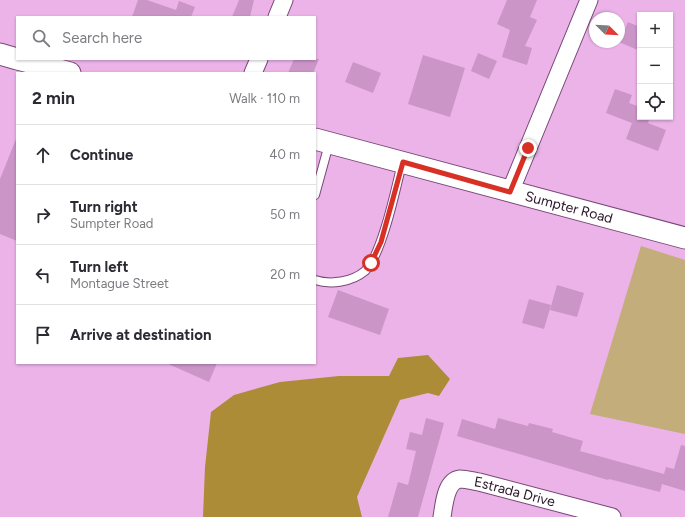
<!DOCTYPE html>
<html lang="en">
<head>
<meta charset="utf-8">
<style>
	:root { --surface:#fff; --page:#f7f7f7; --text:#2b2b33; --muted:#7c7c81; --line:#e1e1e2 }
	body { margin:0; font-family:Figtree,sans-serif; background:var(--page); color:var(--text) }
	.controls { position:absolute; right:12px; top:12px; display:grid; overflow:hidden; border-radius:0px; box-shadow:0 1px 3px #0004 }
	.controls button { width:36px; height:36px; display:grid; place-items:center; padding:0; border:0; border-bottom:1px solid var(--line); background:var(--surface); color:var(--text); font:20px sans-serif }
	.compass { position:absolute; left:589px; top:12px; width:36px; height:36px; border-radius:50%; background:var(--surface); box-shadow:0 1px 3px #0004; rotate:114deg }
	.stop { position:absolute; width:12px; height:12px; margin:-9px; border:3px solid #d93025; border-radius:50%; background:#fff }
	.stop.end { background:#d93025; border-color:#fff; box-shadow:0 1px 4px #0008 }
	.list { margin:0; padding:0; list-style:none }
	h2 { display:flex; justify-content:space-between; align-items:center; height:52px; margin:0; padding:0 16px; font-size:17px }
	h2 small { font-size:13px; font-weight:400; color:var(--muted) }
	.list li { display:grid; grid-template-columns:26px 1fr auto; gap:12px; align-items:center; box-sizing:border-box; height:60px; padding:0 16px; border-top:1px solid var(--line) }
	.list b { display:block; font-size:15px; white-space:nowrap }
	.list p { margin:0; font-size:13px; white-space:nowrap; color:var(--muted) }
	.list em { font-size:13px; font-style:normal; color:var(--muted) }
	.icon { flex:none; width:22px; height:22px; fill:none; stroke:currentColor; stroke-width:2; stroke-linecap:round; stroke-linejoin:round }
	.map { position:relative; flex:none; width:685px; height:517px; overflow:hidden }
	.search { position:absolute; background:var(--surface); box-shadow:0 1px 3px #0004; left:16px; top:16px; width:300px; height:44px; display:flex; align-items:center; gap:10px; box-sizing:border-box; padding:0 14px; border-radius:0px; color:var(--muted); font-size:15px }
	.panel { position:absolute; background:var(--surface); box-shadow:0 1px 3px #0004; left:16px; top:72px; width:300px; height:292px; border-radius:0px }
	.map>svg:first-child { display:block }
	.green { fill:#c2ad7b }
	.forest { fill:#ac8c36 }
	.building { fill:#cb95c8 }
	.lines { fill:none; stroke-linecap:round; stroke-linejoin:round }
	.service-casing { stroke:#794877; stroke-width:10 }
	.minor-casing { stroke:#794877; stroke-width:19 }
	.tertiary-casing { stroke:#794877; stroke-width:23 }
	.service { stroke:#fff; stroke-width:8 }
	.minor { stroke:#fff; stroke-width:17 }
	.tertiary { stroke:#fff; stroke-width:21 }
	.route { stroke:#d93025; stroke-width:5 }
	.labels { text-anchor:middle; stroke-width:3; stroke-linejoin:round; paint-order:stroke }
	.street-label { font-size:14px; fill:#291529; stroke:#f8c0f5 }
</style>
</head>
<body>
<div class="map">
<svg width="685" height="517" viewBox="0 0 685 517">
	<rect width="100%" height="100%" fill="#ebb3e8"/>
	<path class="green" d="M641,246L685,260V434L590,414Z"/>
	<path class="forest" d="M428,355L450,379L439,396L428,393L400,400L357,497L362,517H203L205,467L211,412L234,395L280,382L339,376H389L398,358Z"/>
	<path class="building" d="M138,0H147L176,10L179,1L195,7L191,17H132Z
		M239,0H254L250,17H232Z
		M507,0H537L530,17L537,20L525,46L532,48L527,65L502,57L510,30L497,24Z
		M628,22L640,27V51L619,42Z
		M478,53L497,61L489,79L471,71Z
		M423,55L465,68L450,117L408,104Z
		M294,59H319L313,73H288Z
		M353,62L381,73L373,93L345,82Z
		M615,89L632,95L629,103L640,107V117H650L648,123L666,130L658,151L626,139L632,123L606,113Z
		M16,139H17V241L0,234V179Z
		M557,285L584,293L577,317L550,310Z
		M338,290L389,309L380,335L328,317Z
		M529,299L551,305L544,329L522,323Z
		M166,363H217L209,382Z
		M426,418L444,423L418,517H388L398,482L408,485L416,451L406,449L410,432L422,435Z
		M498,418L524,425L528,426L529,423L553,429L552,432L583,441L580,451L664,474L666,467L674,469L681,445L685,446V491L662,484L660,492L609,479L608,480L457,436L462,419L495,429Z"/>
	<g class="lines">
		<g class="service-casing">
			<path id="service" d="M315,195L329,144
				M315,280C331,285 352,282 365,271C382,255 396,188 402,163"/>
		</g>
		<g class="minor-casing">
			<g id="minor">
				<path d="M277,17L284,0"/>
				<path d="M253,73L259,59"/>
				<path d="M510,192L589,0"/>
				<path id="s1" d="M442,517C444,506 445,481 460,479C466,479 473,481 479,482L612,517"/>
			</g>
		</g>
		<g class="tertiary-casing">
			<g id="tertiary">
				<path d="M0,54L17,59"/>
				<path d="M18,59L70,73"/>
				<path id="s2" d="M315,139L685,238"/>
			</g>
		</g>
		<use href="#service" class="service"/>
		<use href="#minor" class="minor"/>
		<use href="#tertiary" class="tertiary"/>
	</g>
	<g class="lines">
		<path class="route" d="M371,263L381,242L403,162L510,192L528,148"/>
	</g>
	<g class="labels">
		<g class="street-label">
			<text dy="5" stroke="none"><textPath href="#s2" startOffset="263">Sumpter Road</textPath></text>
			<text dy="5" stroke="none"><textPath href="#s1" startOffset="101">Estrada Drive</textPath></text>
		</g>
	</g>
</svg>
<div class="controls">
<button>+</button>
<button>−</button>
<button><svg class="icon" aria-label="locate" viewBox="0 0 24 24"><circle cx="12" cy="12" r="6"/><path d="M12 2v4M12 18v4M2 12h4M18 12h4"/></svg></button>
</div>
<svg class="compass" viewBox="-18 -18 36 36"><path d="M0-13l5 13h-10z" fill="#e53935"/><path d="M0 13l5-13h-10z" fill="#7c7c81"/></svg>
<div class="stop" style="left:371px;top:263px"></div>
<div class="stop end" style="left:528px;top:148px"></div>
<div class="search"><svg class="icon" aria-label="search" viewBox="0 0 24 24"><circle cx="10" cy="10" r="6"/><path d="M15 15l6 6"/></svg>Search here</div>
<section class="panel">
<h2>2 min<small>Walk · 110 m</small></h2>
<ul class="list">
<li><svg class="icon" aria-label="ahead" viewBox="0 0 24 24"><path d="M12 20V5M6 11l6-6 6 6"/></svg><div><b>Continue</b></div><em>40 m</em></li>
<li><svg class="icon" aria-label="right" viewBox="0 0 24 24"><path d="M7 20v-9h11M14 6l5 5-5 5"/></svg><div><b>Turn right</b><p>Sumpter Road</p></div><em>50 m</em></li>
<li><svg class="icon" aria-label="left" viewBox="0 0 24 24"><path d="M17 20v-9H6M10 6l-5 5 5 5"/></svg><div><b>Turn left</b><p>Montague Street</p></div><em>20 m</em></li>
<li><svg class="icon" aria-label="arrive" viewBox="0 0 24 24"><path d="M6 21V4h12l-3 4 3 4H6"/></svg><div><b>Arrive at destination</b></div></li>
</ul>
</section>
</div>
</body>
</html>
